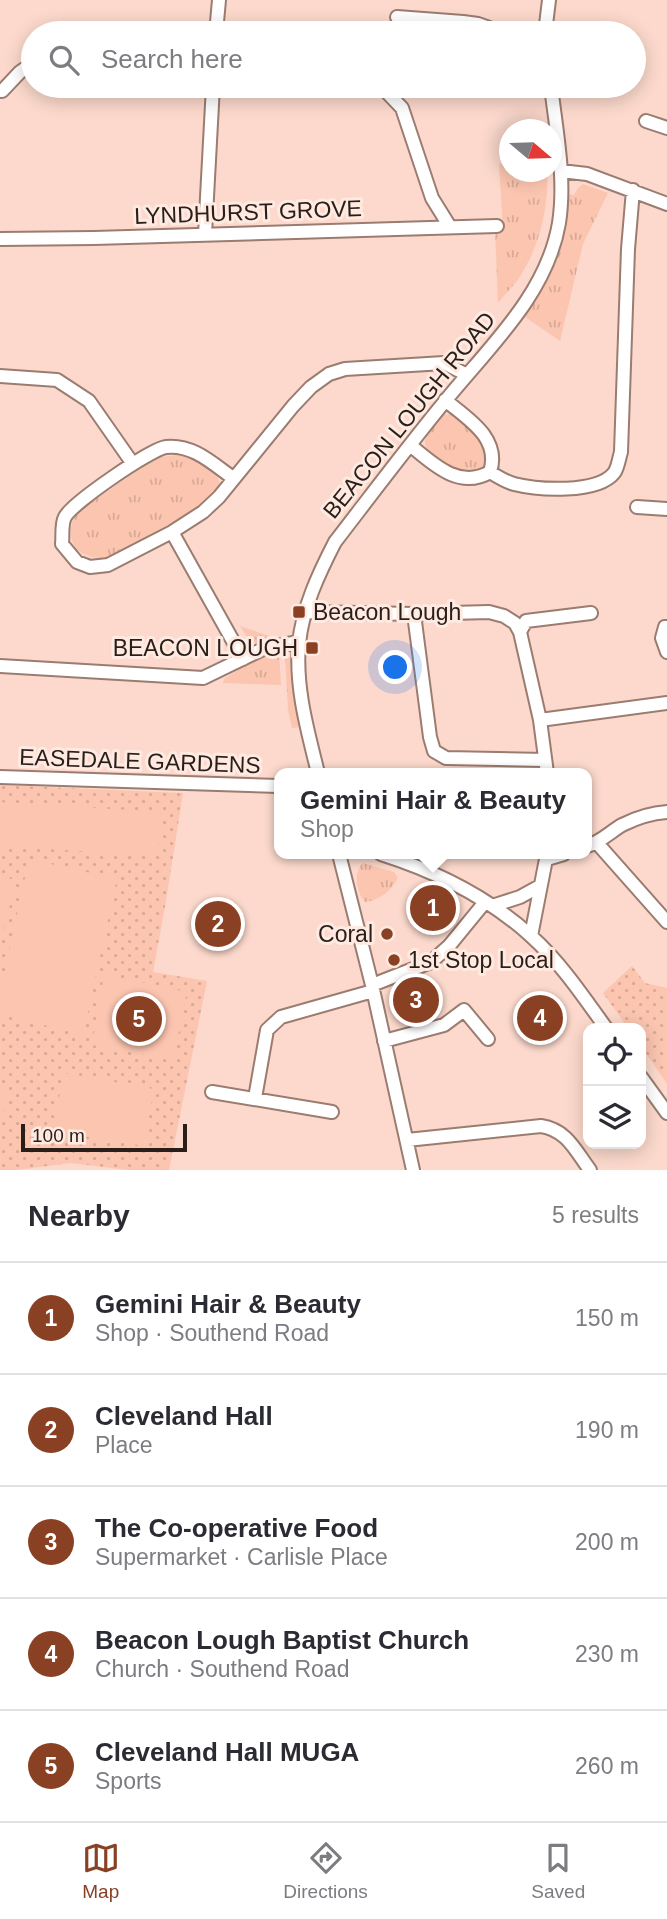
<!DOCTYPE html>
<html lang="en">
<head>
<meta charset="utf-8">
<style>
	:root { --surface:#fff; --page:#f2f2f3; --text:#2b2b33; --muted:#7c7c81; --line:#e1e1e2; --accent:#894023 }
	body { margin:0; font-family:Arial,sans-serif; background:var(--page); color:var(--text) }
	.controls { position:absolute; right:21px; bottom:21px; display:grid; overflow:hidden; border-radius:14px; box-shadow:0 4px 18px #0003 }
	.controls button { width:63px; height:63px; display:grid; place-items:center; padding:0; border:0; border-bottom:2px solid var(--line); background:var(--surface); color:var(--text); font:35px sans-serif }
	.compass { position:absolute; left:499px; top:119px; width:63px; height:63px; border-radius:50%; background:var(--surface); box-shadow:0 4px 18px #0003; rotate:109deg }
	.scale { position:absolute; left:21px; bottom:18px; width:166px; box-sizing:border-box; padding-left:7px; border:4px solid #2a1e19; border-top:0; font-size:19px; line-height:24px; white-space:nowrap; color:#2a1e19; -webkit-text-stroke:5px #ffeae2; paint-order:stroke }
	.you { position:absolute; left:396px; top:668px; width:24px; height:24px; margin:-18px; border:5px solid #fff; border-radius:50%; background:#1a73e8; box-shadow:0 0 0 10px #1a73e833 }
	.badge { display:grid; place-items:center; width:46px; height:46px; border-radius:50%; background:var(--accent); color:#fff; font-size:23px; font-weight:700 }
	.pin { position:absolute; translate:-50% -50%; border:4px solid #fff; box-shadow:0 2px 7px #0006 }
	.popup { position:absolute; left:274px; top:768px; width:318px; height:91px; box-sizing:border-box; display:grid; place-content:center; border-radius:14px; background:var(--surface); filter:drop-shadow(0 2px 5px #0005); font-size:23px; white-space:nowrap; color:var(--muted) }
	.popup b { font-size:26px; color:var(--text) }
	.popup::after { content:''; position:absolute; left:50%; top:100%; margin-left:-14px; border:14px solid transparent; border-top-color:var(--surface) }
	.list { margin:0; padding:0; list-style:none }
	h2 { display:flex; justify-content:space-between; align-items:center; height:91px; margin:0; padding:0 28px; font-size:30px }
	h2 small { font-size:23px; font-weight:400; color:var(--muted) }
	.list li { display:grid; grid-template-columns:46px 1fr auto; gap:21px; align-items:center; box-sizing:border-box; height:112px; padding:0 28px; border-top:2px solid var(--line) }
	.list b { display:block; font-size:26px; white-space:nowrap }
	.list p { margin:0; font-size:23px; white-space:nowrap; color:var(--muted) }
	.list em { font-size:23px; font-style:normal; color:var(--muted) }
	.icon { flex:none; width:38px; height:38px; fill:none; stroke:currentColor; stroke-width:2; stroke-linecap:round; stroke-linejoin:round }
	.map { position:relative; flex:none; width:667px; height:1170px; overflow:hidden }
	.search { position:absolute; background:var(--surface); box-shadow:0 4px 18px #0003; left:21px; right:21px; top:21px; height:77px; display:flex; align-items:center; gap:18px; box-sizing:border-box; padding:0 24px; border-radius:38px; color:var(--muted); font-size:26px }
	.sheet { height:651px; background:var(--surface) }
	nav { display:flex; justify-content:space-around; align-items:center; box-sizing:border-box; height:98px; border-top:2px solid var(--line); background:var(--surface); font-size:19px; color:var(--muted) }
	nav a { display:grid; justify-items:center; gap:4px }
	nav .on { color:var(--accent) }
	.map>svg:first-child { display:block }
	.grass { fill:url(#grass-tufts) }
	.park { fill:url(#park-dots) }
	.pitch { fill:#fbc5b0 }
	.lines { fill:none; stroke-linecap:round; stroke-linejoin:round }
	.minor-casing { stroke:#9b7c70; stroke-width:16 }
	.minor { stroke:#fff; stroke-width:12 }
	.poi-dot { fill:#894023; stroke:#ffeae2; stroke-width:2.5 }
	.labels { text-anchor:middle; stroke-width:6; stroke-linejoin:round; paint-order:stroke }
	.street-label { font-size:23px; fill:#2a1e19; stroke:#ffeae2 }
	.poi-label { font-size:23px; fill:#2a1e19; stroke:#ffeae2; text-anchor:start }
</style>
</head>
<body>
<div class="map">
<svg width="667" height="1170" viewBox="0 0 667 1170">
	<defs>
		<pattern id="grass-tufts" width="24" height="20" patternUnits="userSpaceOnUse" patternTransform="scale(1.75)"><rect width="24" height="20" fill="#fbc5b0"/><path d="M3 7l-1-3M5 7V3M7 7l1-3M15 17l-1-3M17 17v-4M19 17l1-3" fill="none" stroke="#d7a997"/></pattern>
		<pattern id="park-dots" width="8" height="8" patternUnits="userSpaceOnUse" patternTransform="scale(1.75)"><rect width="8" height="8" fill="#fbc5b0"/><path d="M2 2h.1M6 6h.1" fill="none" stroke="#d7a997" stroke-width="1.8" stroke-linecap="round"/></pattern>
	</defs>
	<rect width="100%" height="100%" fill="#fcd9cc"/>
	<path class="grass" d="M465,86H535L536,94L466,95Z
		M509,162L510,172H547C549,205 540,244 522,273C516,284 506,293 498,303L495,230L503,229L499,164Z
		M583,184L608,193L583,244L560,341L525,317C539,294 555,270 562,243C566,227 567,210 568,194L574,195L578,188Z
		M453,414C471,428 501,450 479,473C474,473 468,473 462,472C450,470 419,452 426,438C429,430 437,422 443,415Z
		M176,455C193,457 216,465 220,484L214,494L200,507L108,558C91,559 71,554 71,533C71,525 72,519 77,512L149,463L161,457Z
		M240,626L281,640L260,646L249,640Z
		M279,651L281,685L223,683L224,679L264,654Z
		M285,657L290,658L293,662L301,727L292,728L288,710Z
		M363,863L394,872L398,878C391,891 380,900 365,902C356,892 353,872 363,863Z"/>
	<path class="park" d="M0,785L183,793L166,901L153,972L207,981L169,1170H128L71,1163L16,1170H0Z
		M632,966L645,983L667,988V1084L641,1046V1028H628L603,993Z"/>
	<path class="pitch" d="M0,802L161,812L158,856L0,846Z
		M29,859L117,879L83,1035L0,1014V993Z
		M0,876L16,880L0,947Z
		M104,974L187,992L173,1060L92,1045Z
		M64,1073L154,1089L144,1146L52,1131Z
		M0,1084L9,1086L0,1136Z"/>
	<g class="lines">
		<g class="minor-casing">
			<path id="minor" d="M397,17L463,22L478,24L492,29L543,33
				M216,33L219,0
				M545,33L549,0
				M381,86L402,108L432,198L450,227
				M2,91L20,72L33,63
				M646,121L667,128
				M561,171L587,174L667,204
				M205,234L213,86
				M0,239L94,238L497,226
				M0,376L57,380L89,401L133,464
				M445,400C468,419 501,438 490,472C498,477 506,482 514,484C538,490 597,494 614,473C618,468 619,458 621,452L628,249L633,190
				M410,445C433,464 459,490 490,472
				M233,478C213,464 193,444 166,447C151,449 72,503 65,517C61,524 63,536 62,544L77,562L90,567L108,565L172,532L203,512L219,497L293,406L311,387L329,374L345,369L444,363L467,375
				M637,507L667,509
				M172,532L243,659
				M306,612L414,614L489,612L504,616L515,623L520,632
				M414,614L430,737L434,751L446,758L545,760
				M667,627H665L662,638L667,652
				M0,666L203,678L265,648L299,642
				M540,720L667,703
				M318,773C308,732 295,688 299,644C302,609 319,573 335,542C372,494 408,446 446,400C490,346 547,294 559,223C566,178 556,130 551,86
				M547,773L540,720L520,632L526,621L591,613
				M0,777L279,786
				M597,843L667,922
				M587,846C601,842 610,832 622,825C636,818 652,813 667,812
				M339,854L372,985L413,1170
				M381,854C435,871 489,898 531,936C561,963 583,996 606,1028
				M547,859L564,854
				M492,906L520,897L540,886
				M531,936L547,854
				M372,985L431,962L449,946L485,902
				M384,1041L444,1025L464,1010L488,1039
				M641,1077L667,1113
				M212,1092L332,1112
				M255,1098L267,1030L281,1017L373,991
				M407,1140L541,1126C567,1130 575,1150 590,1170"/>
		</g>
		<use href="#minor" class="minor"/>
	</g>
	<g class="poi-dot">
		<rect x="292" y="605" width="14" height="14" rx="3.5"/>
		<rect x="305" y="641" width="14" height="14" rx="3.5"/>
		<circle cx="387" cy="934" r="7"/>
		<circle cx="394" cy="960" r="7"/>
	</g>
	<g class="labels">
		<g class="street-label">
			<text transform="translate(248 212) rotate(-2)" y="8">LYNDHURST GROVE</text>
			<text transform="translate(409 415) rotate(-51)" y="8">BEACON LOUGH ROAD</text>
			<text transform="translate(140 761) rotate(2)" y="8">EASEDALE GARDENS</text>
		</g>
		<g class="poi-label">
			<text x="313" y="620">Beacon Lough</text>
			<text x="298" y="656" text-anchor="end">BEACON LOUGH</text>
			<text x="373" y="942" text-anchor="end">Coral</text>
			<text x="408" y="968">1st Stop Local</text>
		</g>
	</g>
</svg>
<div class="controls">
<button><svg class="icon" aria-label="locate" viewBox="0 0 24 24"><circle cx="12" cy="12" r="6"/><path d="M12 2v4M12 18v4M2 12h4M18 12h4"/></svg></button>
<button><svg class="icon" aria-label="layers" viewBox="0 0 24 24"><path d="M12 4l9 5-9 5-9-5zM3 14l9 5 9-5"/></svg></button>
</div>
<svg class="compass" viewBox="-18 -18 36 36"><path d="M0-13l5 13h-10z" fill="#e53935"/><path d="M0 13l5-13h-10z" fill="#7c7c81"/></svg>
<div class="scale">100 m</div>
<div class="you"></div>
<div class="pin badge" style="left:433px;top:908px">1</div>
<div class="popup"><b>Gemini Hair &amp; Beauty</b>Shop</div>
<div class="pin badge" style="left:218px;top:924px">2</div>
<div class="pin badge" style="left:416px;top:1000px">3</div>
<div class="pin badge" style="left:540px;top:1018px">4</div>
<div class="pin badge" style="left:139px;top:1019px">5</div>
<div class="search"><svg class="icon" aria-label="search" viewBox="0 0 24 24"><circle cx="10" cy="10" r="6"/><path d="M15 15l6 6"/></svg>Search here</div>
</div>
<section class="sheet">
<h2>Nearby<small>5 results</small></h2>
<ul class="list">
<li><span class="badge">1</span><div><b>Gemini Hair &amp; Beauty</b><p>Shop · Southend Road</p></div><em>150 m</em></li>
<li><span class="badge">2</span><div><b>Cleveland Hall</b><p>Place</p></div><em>190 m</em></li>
<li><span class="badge">3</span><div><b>The Co-operative Food</b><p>Supermarket · Carlisle Place</p></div><em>200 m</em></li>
<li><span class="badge">4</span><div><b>Beacon Lough Baptist Church</b><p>Church · Southend Road</p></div><em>230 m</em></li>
<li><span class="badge">5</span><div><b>Cleveland Hall MUGA</b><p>Sports</p></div><em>260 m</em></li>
</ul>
</section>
<nav>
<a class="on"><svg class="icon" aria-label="map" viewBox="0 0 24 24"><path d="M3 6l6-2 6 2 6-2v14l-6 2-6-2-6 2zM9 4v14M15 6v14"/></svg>Map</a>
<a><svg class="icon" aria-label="directions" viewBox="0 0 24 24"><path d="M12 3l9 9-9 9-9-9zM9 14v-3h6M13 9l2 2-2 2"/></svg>Directions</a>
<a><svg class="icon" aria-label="saved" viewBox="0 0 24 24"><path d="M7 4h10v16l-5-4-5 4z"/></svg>Saved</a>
</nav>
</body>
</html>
